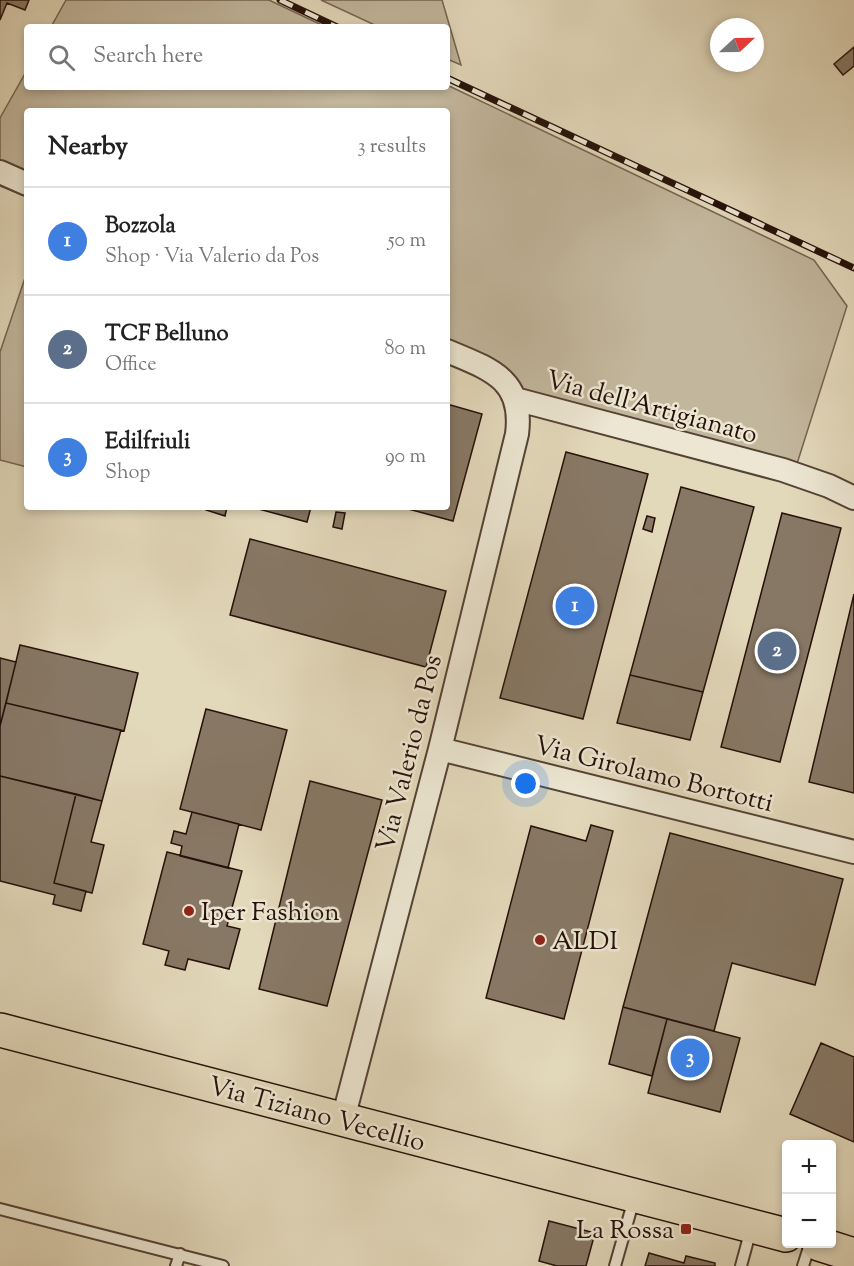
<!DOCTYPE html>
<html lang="en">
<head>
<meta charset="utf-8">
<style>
	:root { --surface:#fff; --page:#f2f2f2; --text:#222; --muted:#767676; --line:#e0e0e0; --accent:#1a73e8 }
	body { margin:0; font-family:"Sorts Mill Goudy",serif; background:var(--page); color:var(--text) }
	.controls { position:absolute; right:18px; bottom:18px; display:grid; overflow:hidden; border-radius:6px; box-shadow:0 3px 9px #0003 }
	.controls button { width:54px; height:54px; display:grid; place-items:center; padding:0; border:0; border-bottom:2px solid var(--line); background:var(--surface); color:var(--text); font:30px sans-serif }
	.compass { position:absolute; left:710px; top:18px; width:54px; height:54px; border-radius:50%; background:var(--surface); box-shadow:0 3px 9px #0003; rotate:68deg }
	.you { position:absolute; left:526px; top:784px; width:21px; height:21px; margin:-15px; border:4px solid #fff; border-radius:50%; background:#1a73e8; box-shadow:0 0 0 9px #1a73e833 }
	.badge { display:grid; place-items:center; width:39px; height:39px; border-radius:50%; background:var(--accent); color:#fff; font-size:20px; font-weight:700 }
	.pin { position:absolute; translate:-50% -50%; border:3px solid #fff; box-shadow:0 2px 6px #0006 }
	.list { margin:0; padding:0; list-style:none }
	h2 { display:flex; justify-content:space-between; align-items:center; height:78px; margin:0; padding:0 24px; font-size:26px }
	h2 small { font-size:20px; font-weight:400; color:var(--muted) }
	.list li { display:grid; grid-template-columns:39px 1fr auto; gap:18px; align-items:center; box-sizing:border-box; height:108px; padding:0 24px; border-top:2px solid var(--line) }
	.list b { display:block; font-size:22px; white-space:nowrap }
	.list p { margin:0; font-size:20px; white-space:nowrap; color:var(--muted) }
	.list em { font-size:20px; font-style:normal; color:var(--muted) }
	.icon { flex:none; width:33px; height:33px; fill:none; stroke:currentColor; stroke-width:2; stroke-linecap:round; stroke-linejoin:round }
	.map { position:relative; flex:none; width:854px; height:1266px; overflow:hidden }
	.search { position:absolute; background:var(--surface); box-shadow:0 3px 9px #0003; left:24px; top:24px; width:426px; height:66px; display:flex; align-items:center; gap:15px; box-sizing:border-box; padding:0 21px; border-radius:6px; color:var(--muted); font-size:22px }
	.panel { position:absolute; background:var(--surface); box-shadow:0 3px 9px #0003; left:24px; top:108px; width:426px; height:402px; border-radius:6px }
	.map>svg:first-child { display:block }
	.green { fill:#c2b69c; stroke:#746352; stroke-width:1.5 }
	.building { fill:#877865; stroke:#251009; stroke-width:1.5 }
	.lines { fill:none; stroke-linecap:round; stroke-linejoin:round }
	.lane-casing { stroke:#544235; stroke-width:14 }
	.street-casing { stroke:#544235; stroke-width:26 }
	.primary-casing { stroke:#251009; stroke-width:36 }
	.lane { stroke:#ece6d2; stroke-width:10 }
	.street { stroke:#ece6d2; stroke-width:22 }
	.primary { stroke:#e2d8ba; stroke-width:33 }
	.rail-casing { stroke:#251009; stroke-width:7 }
	.rail { stroke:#ece6d2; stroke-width:4.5; stroke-dasharray:14; stroke-linecap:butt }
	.poi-dot { fill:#8f2418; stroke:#ece6d2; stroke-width:2 }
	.labels { text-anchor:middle; stroke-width:5; stroke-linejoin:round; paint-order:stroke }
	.street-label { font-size:26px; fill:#251009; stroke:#ece6d2 }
	.poi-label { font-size:26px; fill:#251009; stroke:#ece6d2; text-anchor:start }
</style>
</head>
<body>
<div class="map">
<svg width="854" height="1266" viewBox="0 0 854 1266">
	<rect width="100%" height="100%" fill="#e2d8ba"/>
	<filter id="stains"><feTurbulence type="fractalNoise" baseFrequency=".00333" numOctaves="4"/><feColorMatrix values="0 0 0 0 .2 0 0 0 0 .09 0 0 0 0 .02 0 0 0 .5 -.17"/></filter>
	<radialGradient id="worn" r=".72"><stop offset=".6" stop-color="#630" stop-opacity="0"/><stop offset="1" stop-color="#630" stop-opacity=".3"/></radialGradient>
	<path class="green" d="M66,0H269L326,27H51Z
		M321,0H442L461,65L447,59V27H379Z
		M27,70V87H447V85L814,260L847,306L795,470L673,435L523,389L447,356V111H27V197L0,186V118Z
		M27,272V467L0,460V352Z"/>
	<path class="building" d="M0,0H29L25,10L7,3L0,20Z
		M854,47V66L843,75L834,64Z
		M447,404L482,414L453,521L401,507H447Z
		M566,452L648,474L583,719L500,698Z
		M681,487L754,507L703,692L630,675Z
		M206,507H227L225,516L206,510Z
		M251,507H311L307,522Z
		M336,512L345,513L342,529L333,527Z
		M782,513L841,528L780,762L721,747Z
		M647,516L655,518L652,532L643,529Z
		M250,539L446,591L426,667L230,615Z
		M854,594V793L809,782Z
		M20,645L138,673L124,731L6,703Z
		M0,658L16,662L0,726Z
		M630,675L703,692L690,740L617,723Z
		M6,703L121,730L102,801L0,776V726Z
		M206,709L287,730L261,830L180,809Z
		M0,776L76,794L54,883L86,891L81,911L53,904L55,895L0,881Z
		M310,781L382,800L327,1006L259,989Z
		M76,794L102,801L91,842L104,845L92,893L54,883Z
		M192,812L239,824L228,868L180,856L182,846L171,843L174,831L186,834Z
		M591,825L613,831L564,1019L486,998L531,826L586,841Z
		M670,833L843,879L815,985L732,963L714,1031L623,1007Z
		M167,852L242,871L227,926L240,929L229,969L188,959L185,970L165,965L169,951L143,944Z
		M623,1007L667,1019L652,1076L609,1064Z
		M667,1019L740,1038L720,1112L648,1093Z
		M821,1043L854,1057V1142L790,1114Z
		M549,1221L595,1233L586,1266H557L539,1261Z
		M649,1253L684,1263L686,1256L715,1263V1266H645Z"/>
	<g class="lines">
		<g class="lane-casing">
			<path id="lane" d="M0,1209L223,1266
				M176,1266L180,1254
				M615,1266L634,1199
				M741,1266L751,1229
				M803,1266L810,1244"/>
		</g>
		<g class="street-casing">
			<path id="street" d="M0,172L27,184
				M515,399L783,470L829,486L854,498
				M440,749L854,852
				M343,1119L440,749L517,434C524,379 490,369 447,351"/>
		</g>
		<g class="primary-casing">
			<path id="primary" d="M0,1030L786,1235
				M819,1244L854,1255"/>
		</g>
		<use href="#lane" class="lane"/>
		<use href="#street" class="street"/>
		<use href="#primary" class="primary"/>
		<g class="rail-casing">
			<path id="rail" d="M280,0L337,27
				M447,78L854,268"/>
		</g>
		<use href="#rail" class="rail"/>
	</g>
	<g class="poi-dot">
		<circle cx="189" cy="911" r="6"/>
		<circle cx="540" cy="940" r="6"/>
		<rect x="680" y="1223" width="12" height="12" rx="3"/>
	</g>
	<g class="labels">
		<g class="street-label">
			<text transform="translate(652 406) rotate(15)" y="9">Via dell'Artigianato</text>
			<text transform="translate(408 753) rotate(-76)" y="9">Via Valerio da Pos</text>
			<text transform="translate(654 773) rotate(14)" y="9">Via Girolamo Bortotti</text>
			<text transform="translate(317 1113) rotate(15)" y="9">Via Tiziano Vecellio</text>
		</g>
		<g class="poi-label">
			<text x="201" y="920">Iper Fashion</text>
			<text x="552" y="949">ALDI</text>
			<text x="674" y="1238" text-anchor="end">La Rossa</text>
		</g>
	</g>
	<rect width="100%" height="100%" filter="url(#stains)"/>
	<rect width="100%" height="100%" fill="url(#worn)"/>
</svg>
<div class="controls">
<button>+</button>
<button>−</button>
</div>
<svg class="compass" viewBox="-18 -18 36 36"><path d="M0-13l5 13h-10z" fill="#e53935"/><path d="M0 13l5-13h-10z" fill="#767676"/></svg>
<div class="you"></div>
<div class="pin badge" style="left:575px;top:606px;background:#3f7fe0">1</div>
<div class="pin badge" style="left:777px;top:651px;background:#5c6f8a">2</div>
<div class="pin badge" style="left:690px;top:1058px;background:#3f7fe0">3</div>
<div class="search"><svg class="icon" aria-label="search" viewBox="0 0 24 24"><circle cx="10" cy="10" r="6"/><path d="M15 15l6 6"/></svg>Search here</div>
<section class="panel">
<h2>Nearby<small>3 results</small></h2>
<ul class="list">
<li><span class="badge" style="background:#3f7fe0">1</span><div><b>Bozzola</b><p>Shop · Via Valerio da Pos</p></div><em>50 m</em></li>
<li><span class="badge" style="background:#5c6f8a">2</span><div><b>TCF Belluno</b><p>Office</p></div><em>80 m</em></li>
<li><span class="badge" style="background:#3f7fe0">3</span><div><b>Edilfriuli</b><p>Shop</p></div><em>90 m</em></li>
</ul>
</section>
</div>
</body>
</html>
